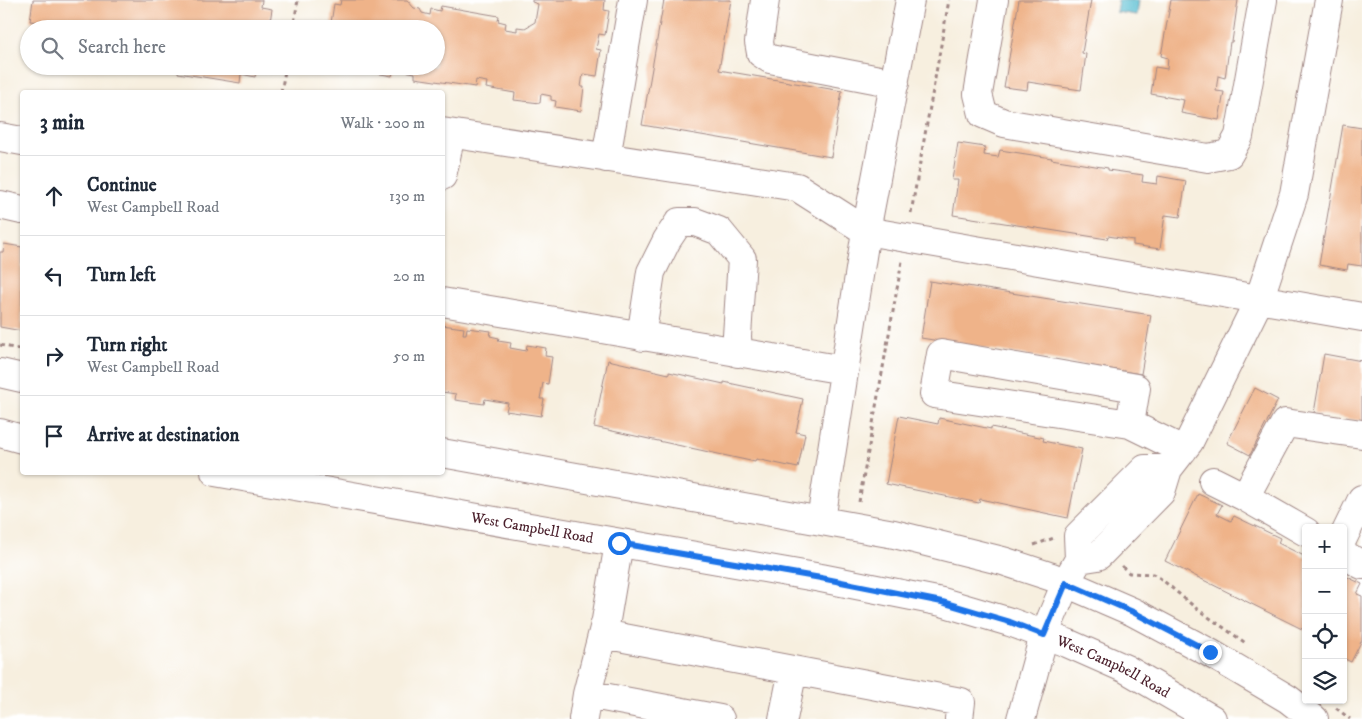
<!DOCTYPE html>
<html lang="en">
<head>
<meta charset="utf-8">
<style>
	:root { --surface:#fff; --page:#f2f2f3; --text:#1f2937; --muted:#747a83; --line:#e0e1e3 }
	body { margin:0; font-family:"IM FELL DW Pica",serif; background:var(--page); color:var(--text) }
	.controls { position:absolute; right:15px; bottom:15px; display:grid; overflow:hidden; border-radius:5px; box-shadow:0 1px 4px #0004 }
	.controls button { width:45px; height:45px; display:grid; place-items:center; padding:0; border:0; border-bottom:1px solid var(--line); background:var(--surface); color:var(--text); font:25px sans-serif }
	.stop { position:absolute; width:15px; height:15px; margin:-11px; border:4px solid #1a73e8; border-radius:50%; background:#fff }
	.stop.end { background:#1a73e8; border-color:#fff; box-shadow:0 1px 5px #0008 }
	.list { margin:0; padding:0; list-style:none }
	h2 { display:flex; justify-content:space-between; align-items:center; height:65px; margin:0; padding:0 20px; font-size:21px }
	h2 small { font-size:16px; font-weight:400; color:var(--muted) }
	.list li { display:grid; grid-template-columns:32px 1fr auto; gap:15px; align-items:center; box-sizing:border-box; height:80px; padding:0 20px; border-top:1px solid var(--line) }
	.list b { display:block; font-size:19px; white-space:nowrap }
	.list p { margin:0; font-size:16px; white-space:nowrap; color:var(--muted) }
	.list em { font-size:16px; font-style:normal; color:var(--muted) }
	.icon { flex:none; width:28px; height:28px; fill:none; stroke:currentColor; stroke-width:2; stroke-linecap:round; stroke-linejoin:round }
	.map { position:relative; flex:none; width:1362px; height:719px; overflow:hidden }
	.search { position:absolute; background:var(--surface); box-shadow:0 1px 4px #0004; left:20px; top:20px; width:425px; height:55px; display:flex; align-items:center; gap:12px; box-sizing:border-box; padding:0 18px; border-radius:28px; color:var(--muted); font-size:19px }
	.panel { position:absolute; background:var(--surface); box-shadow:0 1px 4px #0004; left:20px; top:90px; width:425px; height:385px; border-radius:5px }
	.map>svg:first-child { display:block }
	.water { fill:#53bcd0; stroke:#4e6e7e }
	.building { fill:#efb389 }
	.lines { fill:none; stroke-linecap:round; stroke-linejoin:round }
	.minor-casing { stroke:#a08785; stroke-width:30 }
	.major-casing { stroke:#a08785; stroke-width:30 }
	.path { stroke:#a08785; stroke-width:3; stroke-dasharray:4 4; stroke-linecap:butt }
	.minor { stroke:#fff; stroke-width:28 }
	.major { stroke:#fff; stroke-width:28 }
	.route { stroke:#1a73e8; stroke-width:6 }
	.labels { text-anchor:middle; stroke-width:4.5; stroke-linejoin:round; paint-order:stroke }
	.street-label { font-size:15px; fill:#4a1f2b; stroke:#fff }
</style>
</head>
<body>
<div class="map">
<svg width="1362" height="719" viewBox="0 0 1362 719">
	<rect width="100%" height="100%" fill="#fff"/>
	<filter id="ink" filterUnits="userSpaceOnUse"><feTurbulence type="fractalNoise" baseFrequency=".02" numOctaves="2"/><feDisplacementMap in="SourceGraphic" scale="10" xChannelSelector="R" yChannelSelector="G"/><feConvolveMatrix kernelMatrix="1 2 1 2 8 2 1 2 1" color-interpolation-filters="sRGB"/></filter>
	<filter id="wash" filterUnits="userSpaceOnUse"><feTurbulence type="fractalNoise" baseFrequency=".0096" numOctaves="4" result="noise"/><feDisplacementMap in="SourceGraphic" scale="20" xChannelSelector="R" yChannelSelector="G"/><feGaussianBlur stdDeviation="1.12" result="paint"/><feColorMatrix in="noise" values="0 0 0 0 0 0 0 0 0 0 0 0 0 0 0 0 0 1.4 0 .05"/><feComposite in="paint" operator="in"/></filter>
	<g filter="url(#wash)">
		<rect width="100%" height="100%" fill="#f7efdf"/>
		<path class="water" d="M1118,0H1139L1137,15L1116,12Z"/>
		<g id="blocks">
			<path class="building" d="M33,0H262L261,7L272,9L269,29H37L38,22L30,21Z
				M341,0H407L414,8L420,9L422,13L430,15L431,9L440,11L441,6L499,16L498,21L506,23L505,29L517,31V27L525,28L535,22L538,4L532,2V0H605L604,10L609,11L605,35L599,34L596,49L601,50L597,76L583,74L581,87H584L581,111L555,107L556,101L551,100V96L541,94L540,103L514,100L515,93L486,88L487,82L476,80L475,87L415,78V73L394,69L392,76L375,73L376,66H436V29H337L338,25L331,23L334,4L340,5Z
				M664,0H731L719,70L842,91L831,157L642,125Z
				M1019,0H1091L1082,53L1086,54L1081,90L1028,82L1027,90L1004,87Z
				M1171,0H1238L1232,42H1230L1225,78L1218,76L1216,91L1224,92L1219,120L1181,113L1184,100L1151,94L1155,67L1167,69L1168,58L1161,56Z
				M179,66H257L255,77L241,74L240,83L178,73Z
				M1343,125L1362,128V266L1348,264L1347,270L1319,265Z
				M958,143L985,147L984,155L998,157L1000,150L1052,158L1051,159L1108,168V170L1143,175L1142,182L1157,184L1158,176L1186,181L1180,217L1165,215L1160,249L1133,245V240L1108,236L1107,239L953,215L958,180H952Z
				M4,244L22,247V331L0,327V252H3Z
				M930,281L967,287V286L1151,315L1141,374L921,338Z
				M442,325L464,328L463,334H466L467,328L491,331L490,336L499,338L498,341L511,343L510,348L526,351L527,345L546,348L545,356L552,357L548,384L543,383L540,399H544L541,416L506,411L508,403L485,399L484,404L455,400L456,394L442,392Z
				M1324,354L1362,361V421L1314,413Z
				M608,360L669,374V372L724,384V382L803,399L796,432L805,434L798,468L756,459L755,462L594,427Z
				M1255,388L1278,400L1250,455L1227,443Z
				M899,416L938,424L939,418L991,429V427L1044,438L1043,441L1082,449L1068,518L980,499L979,503L886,484Z
				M1198,494L1222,505L1217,514L1231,521L1234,516L1280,538L1278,543L1306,557V631L1165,561Z
				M1343,575L1362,584L1357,594L1362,596V640L1351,662L1343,658Z"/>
		</g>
	</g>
	<g filter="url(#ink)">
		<use href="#blocks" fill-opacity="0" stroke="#a08785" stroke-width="1"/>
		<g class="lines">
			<g class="minor-casing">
				<path id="minor" d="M765,0L759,42L761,53L770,59L895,83
					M910,0L866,231L1362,317
					M994,0L978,94L983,114L1004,123L1208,158L1229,154L1239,136L1263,0
					M442,132L797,187L866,231L821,520
					M0,137L22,141
					M606,158L633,0
					M442,176L451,134
					M0,205L22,210
					M442,302L844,370
					M643,337V324L651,272L667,240L679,222H695L719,231L742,259L737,336L738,353
					M1130,424L1136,388L941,354L934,394L1130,424L1183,450
					M1213,481L1245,497L1306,532
					M1245,497L1285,423L1362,434
					M1343,538L1362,499
					M1343,554L1362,565
					M1079,559L1098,556L1161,492L1168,469L1189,442L1259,300L1294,194L1329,0
					M1070,575L1079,559L1078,536L1145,469H1168
					M603,634L961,702L959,719
					M587,694L720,719
					M583,719L587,694L606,620L619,543
					M783,719L793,670
					M1021,719L1044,635"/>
			</g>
			<g class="major-casing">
				<g id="major">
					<path d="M0,373L22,378"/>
					<path d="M0,433L22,439"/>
					<path d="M442,453L894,534L1003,561L1052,577L1133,612L1210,653L1288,699L1314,719"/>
					<path id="s1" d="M215,472L821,578L942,602L1010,622L1067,643L1126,669L1212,719"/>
					<path d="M1044,635L1066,583"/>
				</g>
			</g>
			<path class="path" d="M293,29L298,0
				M281,92L286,66
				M911,213L949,0
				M0,345L22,350
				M859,502L902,261
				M1034,545L1054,538
				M1122,566L1129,573L1153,574L1160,578L1197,609L1247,644
				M1336,708L1350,719"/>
			<use href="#minor" class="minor"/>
			<use href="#major" class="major"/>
		</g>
	</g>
	<g class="lines" filter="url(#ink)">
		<path class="route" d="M619,543L821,578L942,602L1010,622L1044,635L1066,583L1133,612L1210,652"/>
	</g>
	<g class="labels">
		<g class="street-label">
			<text dy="5" stroke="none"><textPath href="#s1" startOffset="322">West Campbell Road</textPath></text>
			<text dy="5" stroke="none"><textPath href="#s1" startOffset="922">West Campbell Road</textPath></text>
		</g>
	</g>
</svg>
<div class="controls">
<button>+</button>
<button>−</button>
<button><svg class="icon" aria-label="locate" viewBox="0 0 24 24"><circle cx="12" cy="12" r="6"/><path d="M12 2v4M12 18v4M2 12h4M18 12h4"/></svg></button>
<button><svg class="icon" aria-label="layers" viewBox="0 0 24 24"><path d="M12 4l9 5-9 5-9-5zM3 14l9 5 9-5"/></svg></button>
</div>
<div class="stop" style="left:619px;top:543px"></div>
<div class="stop end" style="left:1210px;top:652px"></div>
<div class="search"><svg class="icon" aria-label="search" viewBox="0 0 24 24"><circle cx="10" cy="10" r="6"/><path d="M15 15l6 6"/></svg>Search here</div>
<section class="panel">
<h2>3 min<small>Walk · 200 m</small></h2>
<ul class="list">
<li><svg class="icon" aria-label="ahead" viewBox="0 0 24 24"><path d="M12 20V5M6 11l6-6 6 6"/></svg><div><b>Continue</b><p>West Campbell Road</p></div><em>130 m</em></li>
<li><svg class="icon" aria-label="left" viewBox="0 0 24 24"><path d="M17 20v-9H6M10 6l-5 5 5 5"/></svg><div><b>Turn left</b></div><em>20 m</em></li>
<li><svg class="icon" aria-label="right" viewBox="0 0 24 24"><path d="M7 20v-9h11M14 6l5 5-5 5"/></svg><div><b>Turn right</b><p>West Campbell Road</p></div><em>50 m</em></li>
<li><svg class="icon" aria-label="arrive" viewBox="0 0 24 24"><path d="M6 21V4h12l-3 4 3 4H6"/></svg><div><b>Arrive at destination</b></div></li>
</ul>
</section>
</div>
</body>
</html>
